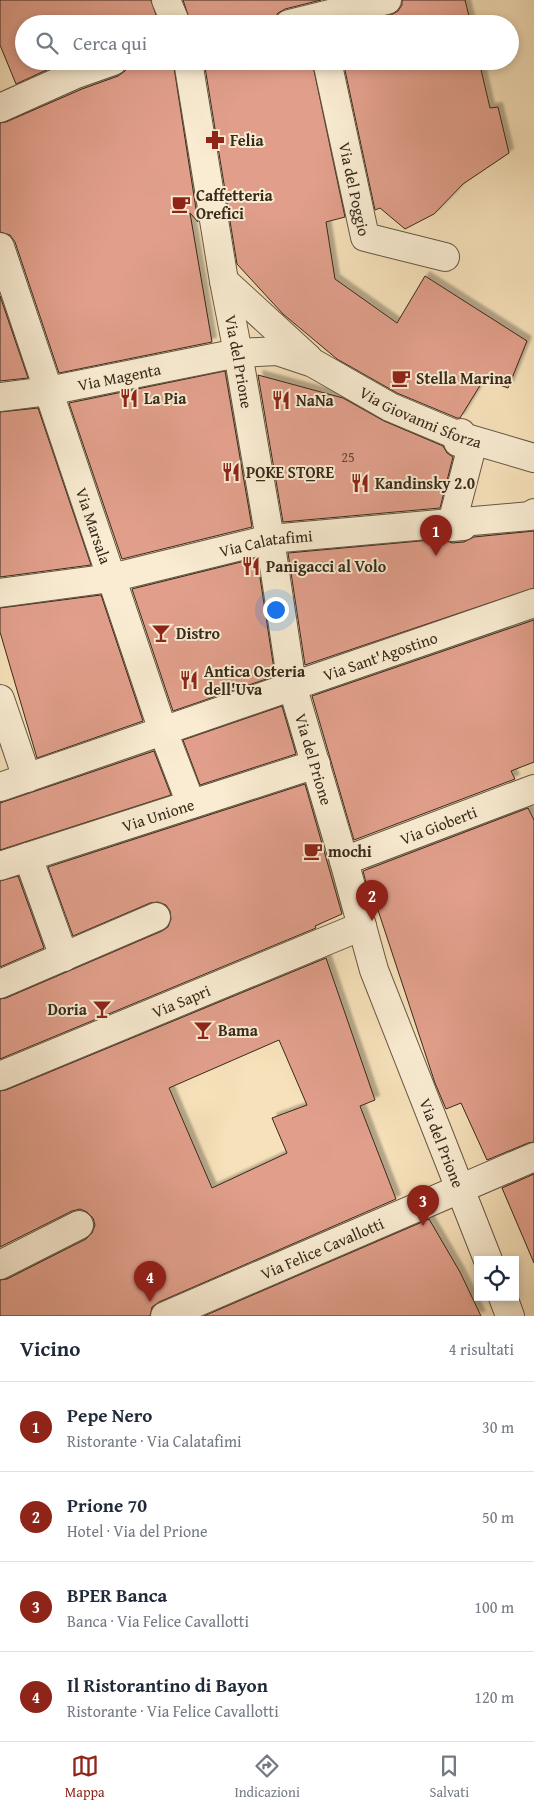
<!DOCTYPE html>
<html lang="it">
<head>
<meta charset="utf-8">
<style>
	:root { --surface:#fff; --page:#f2f2f3; --text:#1f2937; --muted:#747a83; --line:#e0e1e3; --accent:#8f2418 }
	body { margin:0; font-family:"Gentium Book Plus",serif; background:var(--page); color:var(--text) }
	.controls { position:absolute; right:15px; bottom:15px; display:grid; overflow:hidden; border-radius:0px; box-shadow:0 2px 8px #0003 }
	.controls button { width:45px; height:45px; display:grid; place-items:center; padding:0; border:0; border-bottom:1px solid var(--line); background:var(--surface); color:var(--text); font:25px sans-serif }
	.you { position:absolute; left:275px; top:609px; width:18px; height:18px; margin:-12px; border:4px solid #fff; border-radius:50%; background:#1a73e8; box-shadow:0 0 0 8px #1a73e833 }
	.badge { display:grid; place-items:center; width:32px; height:32px; border-radius:50%; background:var(--accent); color:#fff; font-size:16px; font-weight:700 }
	.pin { position:absolute; translate:-50% -41px; filter:drop-shadow(0 1px 2px #0008) }
	.pin::after { content:''; position:absolute; top:26px; width:18px; height:15px; background:inherit; clip-path:polygon(0 0,100% 0,50% 100%) }
	.list { margin:0; padding:0; list-style:none }
	h2 { display:flex; justify-content:space-between; align-items:center; height:65px; margin:0; padding:0 20px; font-size:21px }
	h2 small { font-size:16px; font-weight:400; color:var(--muted) }
	.list li { display:grid; grid-template-columns:32px 1fr auto; gap:15px; align-items:center; box-sizing:border-box; height:90px; padding:0 20px; border-top:1px solid var(--line) }
	.list b { display:block; font-size:19px; white-space:nowrap }
	.list p { margin:0; font-size:16px; white-space:nowrap; color:var(--muted) }
	.list em { font-size:16px; font-style:normal; color:var(--muted) }
	.icon { flex:none; width:28px; height:28px; fill:none; stroke:currentColor; stroke-width:2; stroke-linecap:round; stroke-linejoin:round }
	.map { position:relative; flex:none; width:534px; height:1316px; overflow:hidden }
	.search { position:absolute; background:var(--surface); box-shadow:0 2px 8px #0003; left:15px; right:15px; top:15px; height:55px; display:flex; align-items:center; gap:12px; box-sizing:border-box; padding:0 18px; border-radius:28px; color:var(--muted); font-size:19px }
	.sheet { height:425px; background:var(--surface) }
	nav { display:flex; justify-content:space-around; align-items:center; box-sizing:border-box; height:70px; border-top:1px solid var(--line); background:var(--surface); font-size:14px; color:var(--muted) }
	nav a { display:grid; justify-items:center; gap:2px }
	nav .on { color:var(--accent) }
	.map>svg:first-child { display:block }
	.building { fill:#e19f8b; stroke:#37291a; fill-rule:evenodd; filter:url(#shadow) }
	.lines { fill:none; stroke-linecap:round; stroke-linejoin:round }
	.minor-casing { stroke:#675742; stroke-width:30 }
	.minor { stroke:#f9ecd2; stroke-width:28 }
	.labels { text-anchor:middle; stroke-width:4; stroke-linejoin:round; paint-order:stroke }
	.number-label { font-size:14px; fill:#624636 }
	.poi-label { font-size:16px; font-weight:bold; fill:#37291a; stroke:#f9ecd2; text-anchor:start }
	.street-label { font-size:16px; fill:#37291a; stroke:#f9ecd2 }
</style>
</head>
<body>
<div class="map">
<svg width="534" height="1316" viewBox="0 0 534 1316">
	<defs>
		<filter id="shadow"><feDropShadow dx="4.5" dy="-4.5" stdDeviation="1" flood-color="#0004"/></filter>
	</defs>
	<rect width="100%" height="100%" fill="#f6e1ba"/>
	<filter id="stains"><feTurbulence type="fractalNoise" baseFrequency=".004" numOctaves="4"/><feColorMatrix values="0 0 0 0 .2 0 0 0 0 .09 0 0 0 0 .02 0 0 0 .5 -.17"/></filter>
	<radialGradient id="worn" r=".72"><stop offset=".6" stop-color="#630" stop-opacity="0"/><stop offset="1" stop-color="#630" stop-opacity=".3"/></radialGradient>
	<path class="building" d="M0,0H151L159,24H24V61H66L16,84L0,45Z
		M183,0H321L285,9L278,13L274,19V24H191Z
		M402,0H465L471,24H356L391,15L398,11L402,5Z
		M128,61H173L198,222L190,213L212,342L59,373L15,242L10,235L0,232V123L6,122L82,89L118,76L125,71Z
		M204,61H312L345,217L326,222L335,279L397,323L425,276L527,341L508,388L484,379L460,418H457L397,393L337,359L283,314L237,264Z
		M343,61H479L490,108L498,107L509,153L463,184L434,214L405,229L380,208L375,210Z
		M0,296L28,378L0,381Z
		M225,371L252,527L122,559L69,403Z
		M258,375L343,398L384,421L443,446L447,453L453,457L440,508L283,522Z
		M38,408L91,565L0,577V412Z
		M534,531V588L305,665L288,553L442,539L452,543L464,542L474,537Z
		M257,558L275,676L173,711L132,589Z
		M101,595L143,721L37,758L0,632V608Z
		M534,620V762L511,771L515,779L354,840L312,696Z
		M282,706L296,754L200,785L183,740Z
		M154,751L171,795L0,850V803Z
		M305,784L342,914L315,926L316,928L0,1059V999L6,998L162,931L168,927L171,919L170,911L166,905L158,902L150,903L73,936L48,867Z
		M528,808L534,820V1142L528,1143L487,1160L461,1103L446,1109L435,1083L375,901L371,902L363,871Z
		M18,876L44,948L0,967V881Z
		M326,958L375,1100L360,1106L396,1199L159,1302L152,1307L150,1316H0V1280L7,1279L86,1239L92,1233L95,1225L93,1218L87,1212L80,1209L72,1211L0,1247V1091L6,1090ZM279,1040L307,1105L272,1118L287,1153L212,1188L169,1088Z
		M534,1174V1263L502,1188Z
		M429,1219L460,1272L481,1316H204Z"/>
	<g class="lines">
		<g class="minor-casing">
			<g id="minor">
				<path d="M166,0L176,24"/>
				<path d="M289,24L387,0"/>
				<path id="s1" d="M188,61L224,281L238,353L270,539L292,685L344,861L374,970L488,1260"/>
				<path id="s2" d="M327,61L365,237L445,257"/>
				<path d="M0,108L76,74L113,61"/>
				<path id="s3" d="M0,247L163,731L191,804"/>
				<path d="M224,281L308,358"/>
				<path id="s4" d="M0,397L48,391L238,353L277,351L313,363L390,407L459,436L534,458"/>
				<path d="M461,433L458,442L472,446L451,527L463,526"/>
				<path id="s5" d="M0,593L111,578L270,539L530,516L534,513"/>
				<path d="M0,699L27,778"/>
				<path id="s6" d="M0,787L534,603"/>
				<path d="M28,857L64,957"/>
				<path id="s7" d="M344,861L534,789"/>
				<path id="s8" d="M0,866L316,764"/>
				<path d="M0,984L156,917"/>
				<path id="s9" d="M0,1076L362,926"/>
				<path d="M0,1265L79,1225"/>
				<path d="M503,1297L510,1316"/>
				<path id="s10" d="M165,1316L534,1157"/>
			</g>
		</g>
		<use href="#minor" class="minor"/>
	</g>
	<defs>
		<g id="pharmacy-bare" transform="scale(1.5)"><path d="M-2-6h4v4h4v4h-4v4h-4v-4h-4v-4h4Z" fill="#8f2418" stroke="#f9ecd2" stroke-width="2.5" paint-order="stroke"/></g>
		<g id="cafe-bare" transform="scale(1.5)"><path d="M-5.5-4.5H6V0H3Q3 3.5 0 3.5H-2.5Q-5.5 3.5-5.5 0ZM3-3.2v2h1.7v-2ZM-6 4.5H4V6H-6Z" fill="#8f2418" stroke="#f9ecd2" stroke-width="2.5" paint-order="stroke"/></g>
		<g id="restaurant-bare" transform="scale(1.5)"><path d="M-5-6h1v4h1v-4h1v4h1v-4h1v5L-1.5 .5V6h-2V.5L-5-1ZM5-6V6H3V1.5H1.5Q1.5-4 5-6Z" fill="#8f2418" stroke="#f9ecd2" stroke-width="2.5" paint-order="stroke"/></g>
		<g id="bar-bare" transform="scale(1.5)"><path d="M-6-5H6L.8 .8V4.5H3.5V6h-7V4.5H-.8V.8Z" fill="#8f2418" stroke="#f9ecd2" stroke-width="2.5" paint-order="stroke"/></g>
	</defs>
	<g fill-rule="evenodd">
		<use href="#pharmacy-bare" x="215" y="140"/>
		<use href="#cafe-bare" x="181" y="204"/>
		<use href="#cafe-bare" x="401" y="378"/>
		<use href="#restaurant-bare" x="129" y="398"/>
		<use href="#restaurant-bare" x="281" y="400"/>
		<use href="#restaurant-bare" x="231" y="472"/>
		<use href="#restaurant-bare" x="360" y="483"/>
		<use href="#restaurant-bare" x="251" y="566"/>
		<use href="#bar-bare" x="161" y="633"/>
		<use href="#restaurant-bare" x="189" y="680"/>
		<use href="#cafe-bare" x="313" y="851"/>
		<use href="#bar-bare" x="102" y="1009"/>
		<use href="#bar-bare" x="203" y="1030"/>
	</g>
	<g class="labels">
		<g class="number-label">
			<text x="348" y="462">25</text>
		</g>
		<g class="poi-label">
			<text x="230" y="146">Felia</text>
			<text x="196" y="201">Caffetteria<tspan x="196" dy="18">Orefici</tspan></text>
			<text x="416" y="384">Stella Marina</text>
			<text x="144" y="404">La Pia</text>
			<text x="296" y="406">NaNa</text>
			<text x="246" y="478">PO̲KE STO̲RE</text>
			<text x="375" y="489">Kandinsky 2.0</text>
			<text x="266" y="572">Panigacci al Volo</text>
			<text x="176" y="639">Distro</text>
			<text x="204" y="677">Antica Osteria<tspan x="204" dy="18">dell'Uva</tspan></text>
			<text x="328" y="857">mochi</text>
			<text x="87" y="1015" text-anchor="end">Doria</text>
			<text x="218" y="1036">Bama</text>
		</g>
		<g class="street-label">
			<text dy="6" stroke="none"><textPath href="#s2" startOffset="131">Via del Poggio</textPath></text>
			<text dy="6" stroke="none"><textPath href="#s1" startOffset="305">Via del Prione</textPath></text>
			<text dy="6" stroke="none"><textPath href="#s4" startOffset="121">Via Magenta</textPath></text>
			<text dy="6" stroke="none"><textPath href="#s4" startOffset="440">Via Giovanni Sforza</textPath></text>
			<text dy="6" stroke="none"><textPath href="#s3" startOffset="294">Via Marsala</textPath></text>
			<text dy="6" stroke="none"><textPath href="#s5" startOffset="271">Via Calatafimi</textPath></text>
			<text dy="6" stroke="none"><textPath href="#s6" startOffset="402">Via Sant'Agostino</textPath></text>
			<text dy="6" stroke="none"><textPath href="#s1" startOffset="710">Via del Prione</textPath></text>
			<text dy="6" stroke="none"><textPath href="#s8" startOffset="166">Via Unione</textPath></text>
			<text dy="6" stroke="none"><textPath href="#s7" startOffset="101">Via Gioberti</textPath></text>
			<text dy="6" stroke="none"><textPath href="#s9" startOffset="196">Via Sapri</textPath></text>
			<text dy="6" stroke="none"><textPath href="#s1" startOffset="1115">Via del Prione</textPath></text>
			<text dy="6" stroke="none"><textPath href="#s10" startOffset="171">Via Felice Cavallotti</textPath></text>
		</g>
	</g>
	<rect width="100%" height="100%" filter="url(#stains)"/>
	<rect width="100%" height="100%" fill="url(#worn)"/>
</svg>
<div class="controls">
<button><svg class="icon" aria-label="locate" viewBox="0 0 24 24"><circle cx="12" cy="12" r="6"/><path d="M12 2v4M12 18v4M2 12h4M18 12h4"/></svg></button>
</div>
<div class="you"></div>
<div class="pin badge" style="left:436px;top:556px">1</div>
<div class="pin badge" style="left:372px;top:921px">2</div>
<div class="pin badge" style="left:423px;top:1226px">3</div>
<div class="pin badge" style="left:150px;top:1302px">4</div>
<div class="search"><svg class="icon" aria-label="search" viewBox="0 0 24 24"><circle cx="10" cy="10" r="6"/><path d="M15 15l6 6"/></svg>Cerca qui</div>
</div>
<section class="sheet">
<h2>Vicino<small>4 risultati</small></h2>
<ul class="list">
<li><span class="badge">1</span><div><b>Pepe Nero</b><p>Ristorante · Via Calatafimi</p></div><em>30 m</em></li>
<li><span class="badge">2</span><div><b>Prione 70</b><p>Hotel · Via del Prione</p></div><em>50 m</em></li>
<li><span class="badge">3</span><div><b>BPER Banca</b><p>Banca · Via Felice Cavallotti</p></div><em>100 m</em></li>
<li><span class="badge">4</span><div><b>Il Ristorantino di Bayon</b><p>Ristorante · Via Felice Cavallotti</p></div><em>120 m</em></li>
</ul>
</section>
<nav>
<a class="on"><svg class="icon" aria-label="map" viewBox="0 0 24 24"><path d="M3 6l6-2 6 2 6-2v14l-6 2-6-2-6 2zM9 4v14M15 6v14"/></svg>Mappa</a>
<a><svg class="icon" aria-label="directions" viewBox="0 0 24 24"><path d="M12 3l9 9-9 9-9-9zM9 14v-3h6M13 9l2 2-2 2"/></svg>Indicazioni</a>
<a><svg class="icon" aria-label="saved" viewBox="0 0 24 24"><path d="M7 4h10v16l-5-4-5 4z"/></svg>Salvati</a>
</nav>
</body>
</html>
